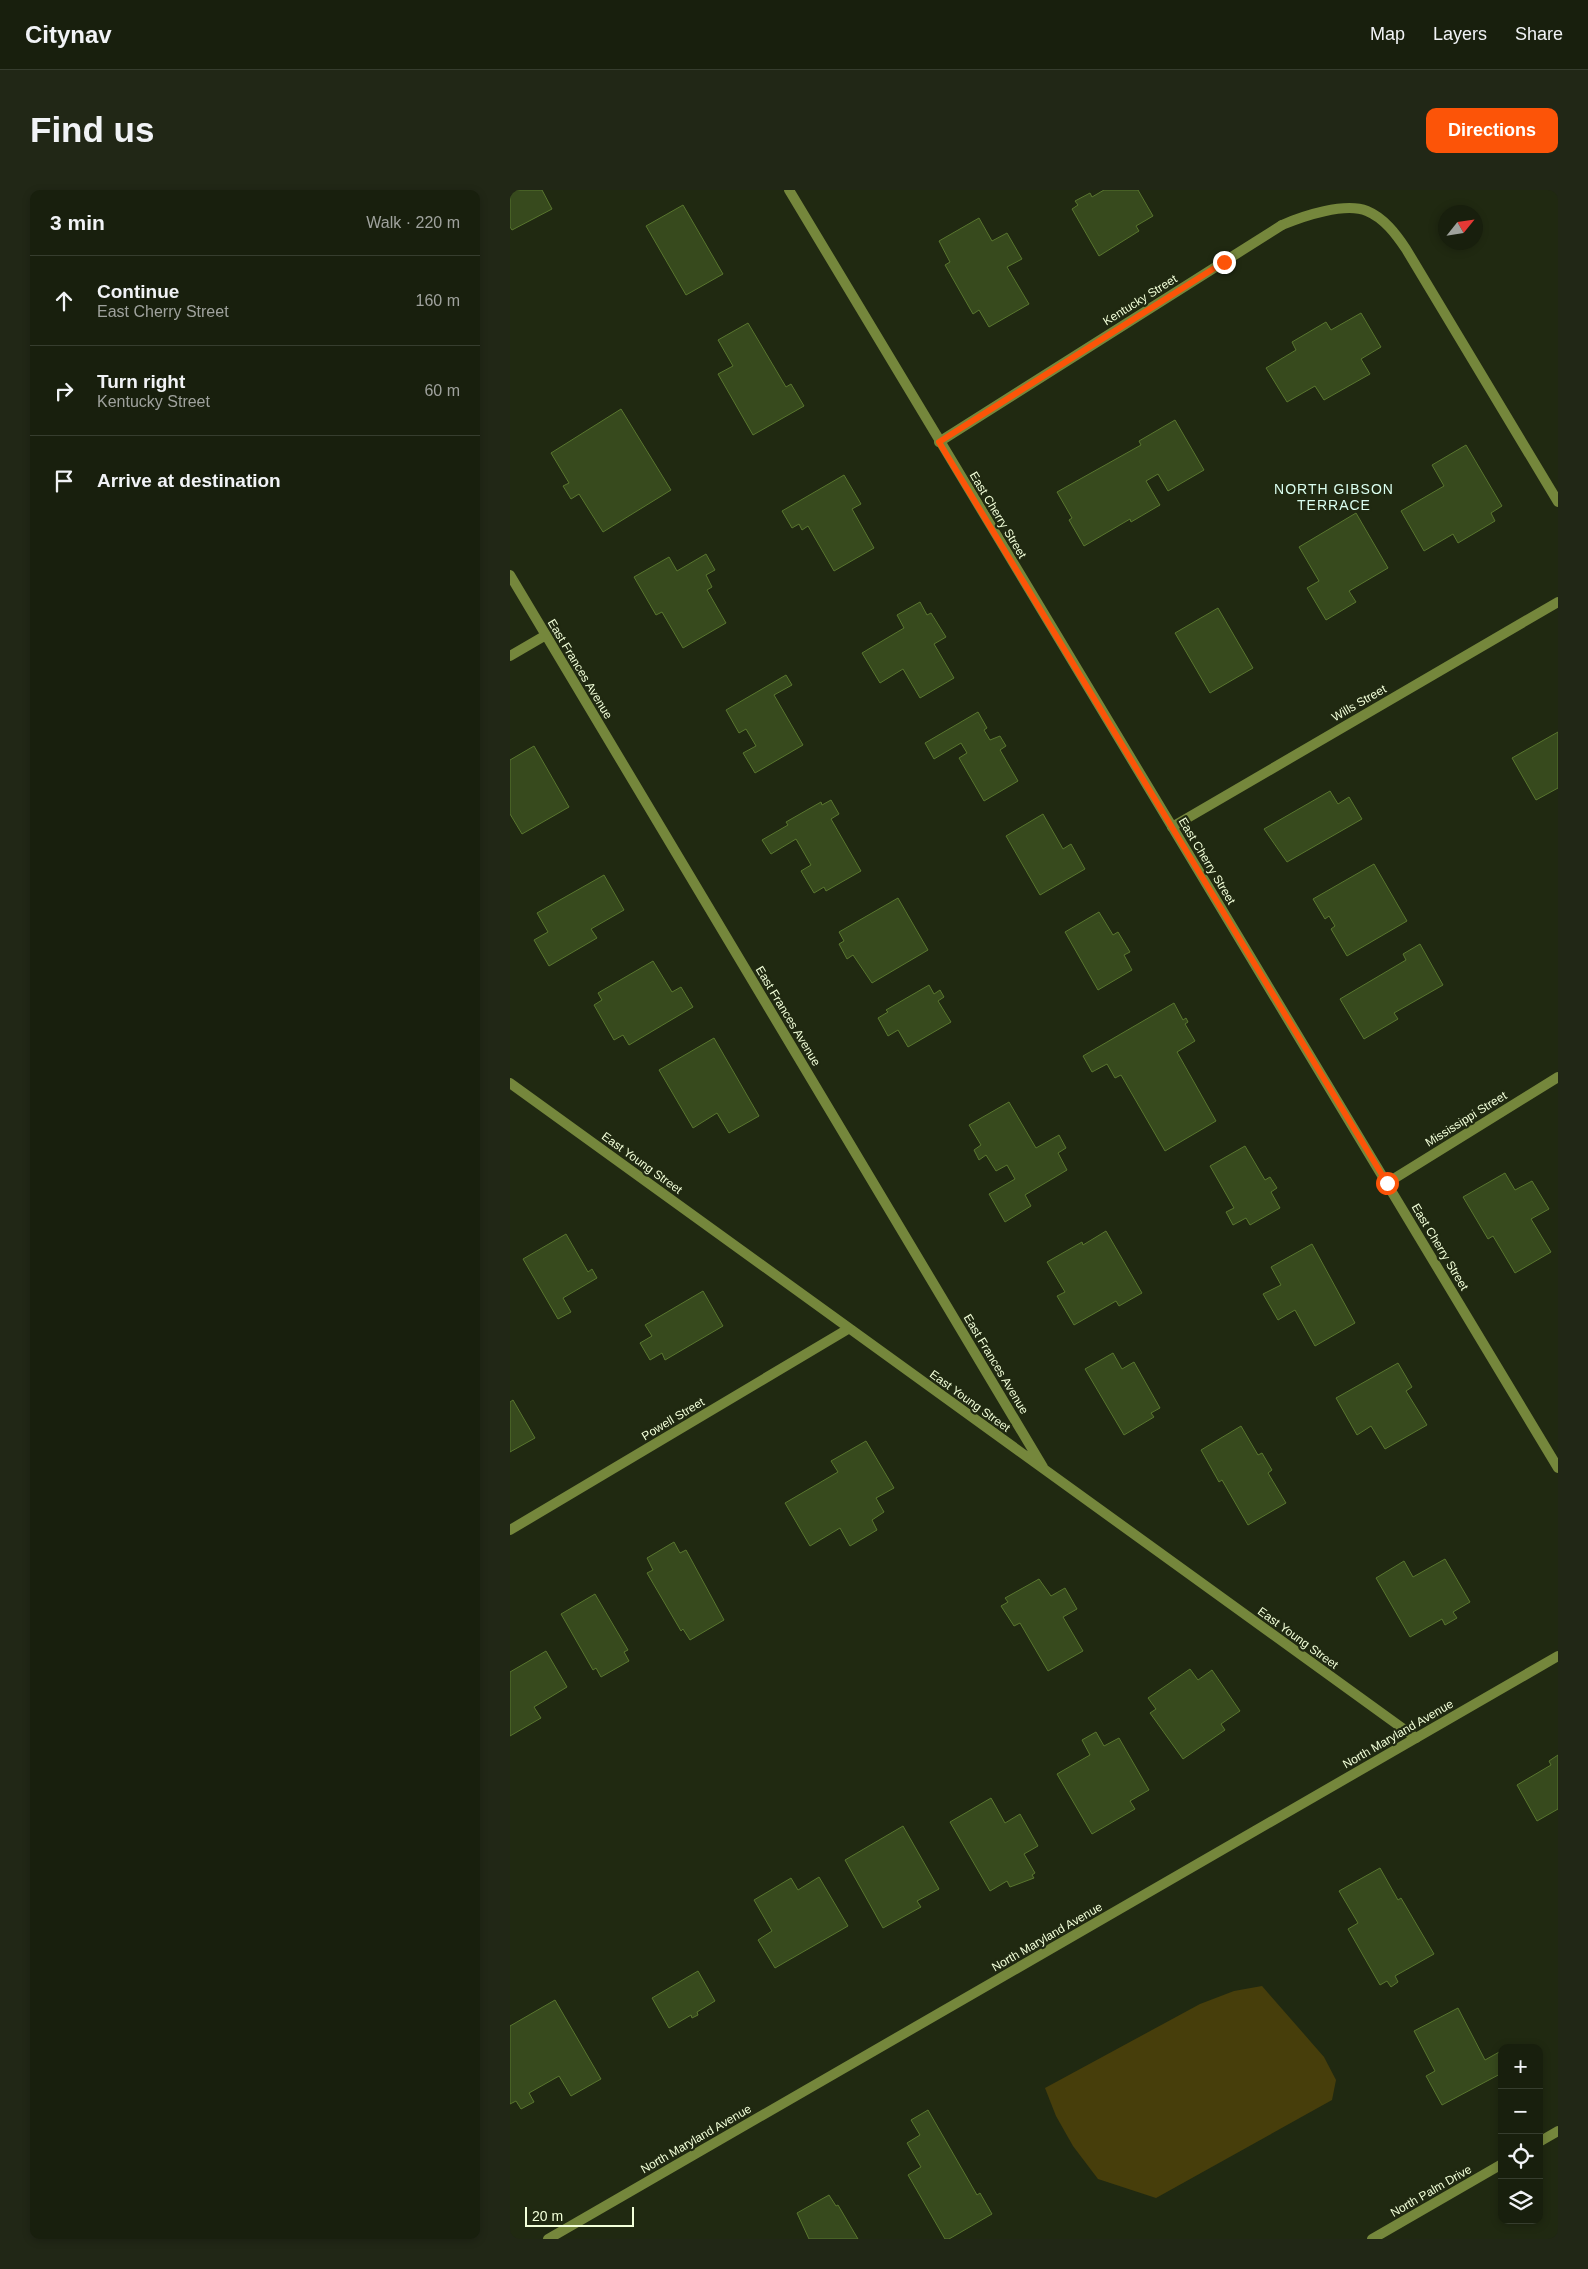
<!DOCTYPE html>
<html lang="en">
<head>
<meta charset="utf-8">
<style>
	:root { --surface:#181f0d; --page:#212716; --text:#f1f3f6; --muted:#9fa29d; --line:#363d2e; --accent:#fc5408 }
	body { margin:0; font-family:Helvetica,sans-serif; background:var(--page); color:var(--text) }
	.controls { position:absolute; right:15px; bottom:15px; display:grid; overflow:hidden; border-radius:10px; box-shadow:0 2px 8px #0003 }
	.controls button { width:45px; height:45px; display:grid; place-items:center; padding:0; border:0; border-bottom:1px solid var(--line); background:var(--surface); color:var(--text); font:25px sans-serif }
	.compass { position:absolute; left:928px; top:15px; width:45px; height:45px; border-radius:50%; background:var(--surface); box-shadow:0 2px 8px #0003; rotate:60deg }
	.scale { position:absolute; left:15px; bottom:12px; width:109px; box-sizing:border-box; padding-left:5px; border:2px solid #f2ffd9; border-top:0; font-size:14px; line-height:18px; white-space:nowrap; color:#f2ffd9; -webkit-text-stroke:4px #202911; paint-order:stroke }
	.stop { position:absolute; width:15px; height:15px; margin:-11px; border:4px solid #fc5408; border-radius:50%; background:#fff }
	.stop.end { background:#fc5408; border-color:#fff; box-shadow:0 1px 5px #0008 }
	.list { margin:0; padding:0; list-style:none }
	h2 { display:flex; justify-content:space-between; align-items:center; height:65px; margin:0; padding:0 20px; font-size:21px }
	h2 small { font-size:16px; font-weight:400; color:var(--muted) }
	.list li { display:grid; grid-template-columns:32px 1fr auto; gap:15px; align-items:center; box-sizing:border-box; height:90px; padding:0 20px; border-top:1px solid var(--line) }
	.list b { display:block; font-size:19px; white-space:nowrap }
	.list p { margin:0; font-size:16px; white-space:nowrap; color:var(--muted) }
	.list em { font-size:16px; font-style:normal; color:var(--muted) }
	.icon { flex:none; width:28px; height:28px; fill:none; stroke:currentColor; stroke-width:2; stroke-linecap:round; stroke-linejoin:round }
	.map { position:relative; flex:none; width:1048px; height:2049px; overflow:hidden; border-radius:10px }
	header { display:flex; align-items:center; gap:30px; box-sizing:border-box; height:70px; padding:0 25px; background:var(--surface); border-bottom:1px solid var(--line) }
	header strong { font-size:24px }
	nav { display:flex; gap:28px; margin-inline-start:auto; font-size:18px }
	.intro { display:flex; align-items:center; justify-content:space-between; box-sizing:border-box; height:120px; padding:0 30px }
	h1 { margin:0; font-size:35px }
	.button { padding:12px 22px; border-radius:10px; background:var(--accent); color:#fff; font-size:18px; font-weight:700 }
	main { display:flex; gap:30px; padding:0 30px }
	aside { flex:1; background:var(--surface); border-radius:10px; box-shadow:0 2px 8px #0003 }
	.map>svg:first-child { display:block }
	.water { fill:#473e0b }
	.building { fill:#374a1d; stroke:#59762f }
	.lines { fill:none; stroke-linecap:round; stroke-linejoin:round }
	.service { stroke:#75873c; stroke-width:10 }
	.minor { stroke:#75873c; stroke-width:10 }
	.tertiary { stroke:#75873c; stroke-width:10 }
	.route { stroke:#fc5408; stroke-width:6 }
	.labels { text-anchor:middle; stroke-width:4.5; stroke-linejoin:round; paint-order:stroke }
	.street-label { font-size:12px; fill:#f2ffd9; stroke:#202911 }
	.neighbourhood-label { font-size:14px; letter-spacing:1px; fill:#dbfff0; stroke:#202911 }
</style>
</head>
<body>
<header>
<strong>Citynav</strong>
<nav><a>Map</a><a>Layers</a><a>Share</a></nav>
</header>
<div class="intro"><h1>Find us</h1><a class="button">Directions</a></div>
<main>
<aside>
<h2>3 min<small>Walk · 220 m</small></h2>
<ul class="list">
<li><svg class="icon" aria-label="ahead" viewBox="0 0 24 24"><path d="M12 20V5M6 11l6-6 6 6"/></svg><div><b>Continue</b><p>East Cherry Street</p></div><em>160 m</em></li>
<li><svg class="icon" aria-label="right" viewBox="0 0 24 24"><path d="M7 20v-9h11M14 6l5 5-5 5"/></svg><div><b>Turn right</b><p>Kentucky Street</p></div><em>60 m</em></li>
<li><svg class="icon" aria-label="arrive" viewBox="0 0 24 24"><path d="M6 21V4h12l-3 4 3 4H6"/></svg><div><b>Arrive at destination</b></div></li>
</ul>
</aside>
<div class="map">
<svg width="1048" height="2049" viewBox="0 0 1048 2049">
	<rect width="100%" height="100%" fill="#202911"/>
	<path class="water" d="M752,1796L814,1867L826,1890L822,1910L646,2008L588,1989L563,1956L546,1926L535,1898L690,1814L724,1801Z"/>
	<path class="building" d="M0,0H32L42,19L2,40L0,37Z
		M594,0H628L643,26L626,36L629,41L589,66L562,19L568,15L565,11L580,3L582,7Z
		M173,15L213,84L176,105L136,36Z
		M469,28L482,51L497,43L512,69L497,77L519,114L479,137L469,120L463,124L435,75L440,72L429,51Z
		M851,123L871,157L851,169L860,184L814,210L805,196L777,212L756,178L786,160L782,152L816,132L821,140Z
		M238,133L276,197L281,194L294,216L243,245L208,184L223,176L208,150Z
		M111,219L161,300L93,342L69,304L61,309L53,296L59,293L41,263Z
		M665,230L694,280L658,301L648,284L636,291L650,315L621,332L620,329L574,356L559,330L562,328L547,302L631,255L629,251Z
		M956,255L992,316L981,323L985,331L948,353L943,344L914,361L891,321L934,296L922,275Z
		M334,285L351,314L342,319L364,358L324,381L298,336L292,340L289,334L282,338L272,321Z
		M846,323L878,378L839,401L846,412L816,430L797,398L809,391L789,357Z
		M196,364L205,380L196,385L202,397L197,400L216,433L173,458L152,422L146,425L124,387L159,367L167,381Z
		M410,412L417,425L421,423L436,447L424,454L444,488L410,508L393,479L370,493L352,463L394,438L387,425Z
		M708,418L743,478L700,503L665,443Z
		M276,485L282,495L264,505L293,555L245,583L233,563L246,556L236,539L229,543L216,520Z
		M468,522L477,538L474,540L480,550L490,546L496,556L490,560L508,591L474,611L449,568L457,563L451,553L424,569L415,553Z
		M1048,542V598L1026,610L1002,568Z
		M24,556L59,617L12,644L0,624V570Z
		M820,601L828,614L839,607L852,629L777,672L754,639Z
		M321,610L329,624L321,629L351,681L316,701L314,697L304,703L291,681L301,675L286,649L261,664L252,650L278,635L276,632L311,612L312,615Z
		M533,624L553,659L561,654L575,679L530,705L496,646Z
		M864,674L897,731L837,766L821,739L825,736L819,726L815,729L803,709Z
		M94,685L114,720L81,739L87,748L39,776L24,750L38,742L27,723Z
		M388,708L418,760L362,793L343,765L337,769L329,754L334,751L329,742Z
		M589,722L603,745L608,742L620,762L614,765L622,780L588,800L555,742Z
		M910,754L933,795L884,823L888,829L854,849L830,809L896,770L893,764Z
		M143,771L162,802L171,797L183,817L119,855L113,845L104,850L84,815L92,810L88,803Z
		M419,795L424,804L430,800L434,807L428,811L441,832L398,857L388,840L378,846L368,828L378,822L376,820Z
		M664,813L673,830L676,828L678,832L675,834L685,851L667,862L706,931L655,961L611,885L605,888L597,874L582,882L573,866Z
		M204,848L249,926L219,943L207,923L183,938L149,880Z
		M499,912L526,958L549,945L556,958L548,963L557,980L515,1005L521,1016L495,1032L479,1004L505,989L497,975L486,981L476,965L469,970L464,960L471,955L459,935Z
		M735,956L755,990L760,987L767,998L761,1002L770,1018L740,1035L736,1028L723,1035L716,1022L724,1018L700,976Z
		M995,983L1005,1000L1022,991L1039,1019L1021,1029L1041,1062L1005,1083L983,1046L978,1049L953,1007Z
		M596,1041L632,1103L609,1116L606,1111L564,1135L547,1106L555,1102L537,1072L572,1052L573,1055Z
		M56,1044L78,1082L82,1079L87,1088L53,1108L61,1122L48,1129L13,1069Z
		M802,1054L845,1133L805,1156L785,1120L768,1130L753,1104L771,1095L761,1077Z
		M193,1101L213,1136L155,1170L152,1163L140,1170L130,1153L142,1146L135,1135Z
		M603,1163L612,1179L624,1172L650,1218L641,1223L644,1227L614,1245L575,1179Z
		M888,1173L902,1197L896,1201L917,1235L875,1259L861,1236L847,1245L826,1208Z
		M3,1210L25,1248L0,1262V1212Z
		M731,1236L748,1265L752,1263L762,1280L758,1283L776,1313L738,1335L712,1290L709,1292L691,1260Z
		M356,1251L384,1298L366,1308L374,1322L362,1330L367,1340L340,1356L330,1338L300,1356L275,1313L328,1282L321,1271Z
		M164,1352L170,1363L176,1360L214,1430L180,1450L173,1439L171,1441L137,1383L143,1380L137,1368Z
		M935,1369L960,1412L943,1422L947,1428L935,1435L932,1429L900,1447L866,1388L894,1371L903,1387Z
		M529,1389L541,1406L555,1398L567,1419L553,1427L573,1461L538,1481L510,1433L504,1436L491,1416L498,1412L495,1408Z
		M85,1404L118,1460L114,1462L119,1471L91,1487L86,1478L83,1480L51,1424Z
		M36,1461L57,1497L24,1517L31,1528L0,1546V1482Z
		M680,1479L688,1490L702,1480L730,1521L711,1534L715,1540L673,1569L640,1523L646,1519L638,1508Z
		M586,1542L594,1556L609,1548L639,1600L620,1611L625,1619L582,1644L547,1584L580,1565L572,1550Z
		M1048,1565V1619L1027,1631L1007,1595L1041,1575L1039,1571Z
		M481,1608L495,1633L510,1624L528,1656L514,1664L525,1683L522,1685L524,1688L500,1697L497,1691L480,1701L440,1632Z
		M393,1636L429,1699L407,1711L411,1717L373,1738L335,1670Z
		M870,1678L888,1710L891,1708L924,1764L885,1786L888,1792L881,1797L877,1791L870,1795L838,1739L848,1733L829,1701Z
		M309,1687L338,1736L265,1778L248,1750L262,1741L244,1710L281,1688L288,1700Z
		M188,1781L205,1811L187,1822L188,1825L182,1828L181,1825L159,1838L142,1808Z
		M45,1810L91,1889L61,1906L49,1886L19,1903L24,1912L11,1919L6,1911L0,1914V1836Z
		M948,1818L975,1870L991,1861L992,1883L932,1915L916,1886L925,1881L904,1841Z
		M418,1920L467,2005L470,2003L482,2024L439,2049H435L398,1985L411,1977L397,1953L410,1945L401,1930Z
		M319,2005L326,2016L328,2015L348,2049H299L287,2023Z"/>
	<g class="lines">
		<path class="service" d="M772,35C793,26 835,12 857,21C874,28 886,44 896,59L1048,312"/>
		<path class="minor" d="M429,252L772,35
			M0,385L533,1277
			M0,466L36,445
			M662,637L1048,412
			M0,893L906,1548
			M877,993L1048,887
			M0,1340L338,1139
			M1029,1952L1048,1941
			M862,2049L992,1974"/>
		<path class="tertiary" d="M279,0L1048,1278
			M38,2049L1048,1466"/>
	</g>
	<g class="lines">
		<path class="route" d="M714,72L429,252L877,993"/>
	</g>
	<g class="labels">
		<g class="street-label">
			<text transform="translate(630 110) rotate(-32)" y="4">Kentucky Street</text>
			<text transform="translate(488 325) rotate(59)" y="4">East Cherry Street</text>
			<text transform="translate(70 479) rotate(59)" y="4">East Frances Avenue</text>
			<text transform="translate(849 513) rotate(-30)" y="4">Wills Street</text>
			<text transform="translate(697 671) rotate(59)" y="4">East Cherry Street</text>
			<text transform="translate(278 826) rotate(59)" y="4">East Frances Avenue</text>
			<text transform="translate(956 929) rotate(-32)" y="4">Mississippi Street</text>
			<text transform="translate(132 973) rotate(36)" y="4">East Young Street</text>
			<text transform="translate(930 1057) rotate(59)" y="4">East Cherry Street</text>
			<text transform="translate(486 1174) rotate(59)" y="4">East Frances Avenue</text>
			<text transform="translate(460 1211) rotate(36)" y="4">East Young Street</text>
			<text transform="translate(163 1229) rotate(-31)" y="4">Powell Street</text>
			<text transform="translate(788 1448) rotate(36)" y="4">East Young Street</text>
			<text transform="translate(888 1544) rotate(-30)" y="4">North Maryland Avenue</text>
			<text transform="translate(537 1747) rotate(-30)" y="4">North Maryland Avenue</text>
			<text transform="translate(186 1949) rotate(-30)" y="4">North Maryland Avenue</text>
			<text transform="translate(921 2001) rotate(-30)" y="4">North Palm Drive</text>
		</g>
		<g class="neighbourhood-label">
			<text x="824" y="304">NORTH GIBSON<tspan x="824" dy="16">TERRACE</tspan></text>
		</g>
	</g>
</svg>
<div class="controls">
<button>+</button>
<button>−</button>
<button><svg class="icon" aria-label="locate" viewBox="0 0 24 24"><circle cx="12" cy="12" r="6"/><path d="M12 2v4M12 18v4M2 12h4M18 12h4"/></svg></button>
<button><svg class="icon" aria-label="layers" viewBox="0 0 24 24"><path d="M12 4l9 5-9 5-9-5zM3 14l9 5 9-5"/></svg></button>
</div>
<svg class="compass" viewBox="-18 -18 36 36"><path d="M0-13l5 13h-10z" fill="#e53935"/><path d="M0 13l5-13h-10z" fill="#9fa29d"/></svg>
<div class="scale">20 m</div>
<div class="stop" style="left:877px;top:993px"></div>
<div class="stop end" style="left:714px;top:72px"></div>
</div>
</main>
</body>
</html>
